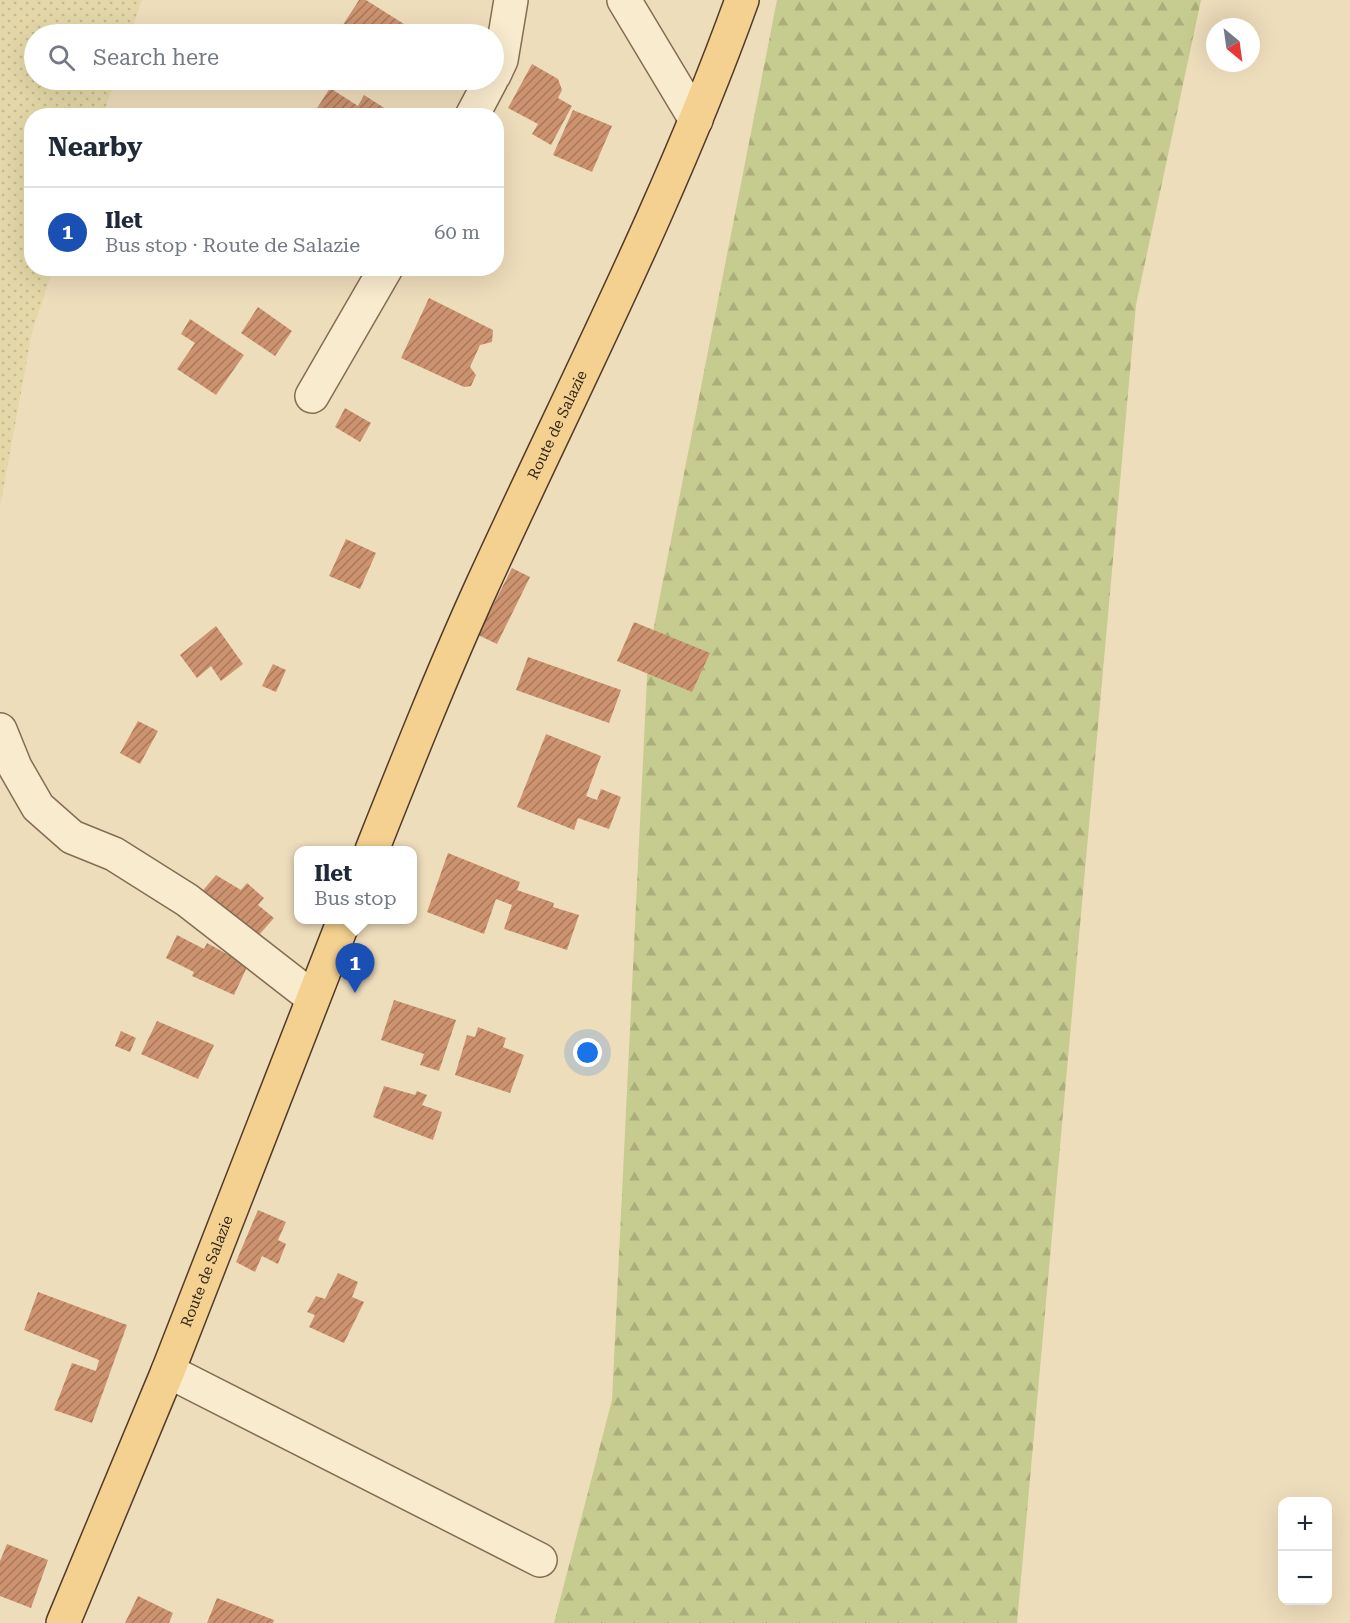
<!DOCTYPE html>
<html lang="en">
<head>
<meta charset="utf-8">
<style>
	:root { --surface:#fff; --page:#f6f6f7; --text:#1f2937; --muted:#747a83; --line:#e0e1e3; --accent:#b45309 }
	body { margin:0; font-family:"Roboto Serif",serif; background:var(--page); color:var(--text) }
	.controls { position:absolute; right:18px; bottom:18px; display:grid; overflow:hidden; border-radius:12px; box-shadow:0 6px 24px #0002 }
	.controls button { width:54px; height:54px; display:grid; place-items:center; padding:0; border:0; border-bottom:2px solid var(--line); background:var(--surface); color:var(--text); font:30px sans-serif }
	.compass { position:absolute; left:1206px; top:18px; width:54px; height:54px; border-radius:50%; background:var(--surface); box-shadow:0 6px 24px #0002; rotate:151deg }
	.you { position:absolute; left:588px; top:1053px; width:21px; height:21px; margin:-15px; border:4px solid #fff; border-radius:50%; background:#1a73e8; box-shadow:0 0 0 9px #1a73e833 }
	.badge { display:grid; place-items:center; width:39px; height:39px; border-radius:50%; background:var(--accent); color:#fff; font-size:20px; font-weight:700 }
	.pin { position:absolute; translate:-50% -50px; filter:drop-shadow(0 2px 3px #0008) }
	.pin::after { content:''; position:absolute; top:32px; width:21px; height:18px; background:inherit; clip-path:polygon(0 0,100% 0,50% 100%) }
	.popup { position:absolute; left:294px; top:846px; width:123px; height:78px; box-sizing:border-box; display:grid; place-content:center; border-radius:12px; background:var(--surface); filter:drop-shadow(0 2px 4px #0005); font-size:20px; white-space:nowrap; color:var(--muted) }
	.popup b { font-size:22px; color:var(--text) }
	.popup::after { content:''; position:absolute; left:50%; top:100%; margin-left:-12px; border:12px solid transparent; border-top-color:var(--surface) }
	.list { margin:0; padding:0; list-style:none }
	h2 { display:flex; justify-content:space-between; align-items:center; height:78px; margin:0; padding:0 24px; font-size:26px }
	h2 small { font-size:20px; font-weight:400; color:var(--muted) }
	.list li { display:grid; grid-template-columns:39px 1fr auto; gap:18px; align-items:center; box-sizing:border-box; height:90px; padding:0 24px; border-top:2px solid var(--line) }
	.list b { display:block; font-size:22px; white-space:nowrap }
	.list p { margin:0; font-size:20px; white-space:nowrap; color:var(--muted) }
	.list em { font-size:20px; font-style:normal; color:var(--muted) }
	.icon { flex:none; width:33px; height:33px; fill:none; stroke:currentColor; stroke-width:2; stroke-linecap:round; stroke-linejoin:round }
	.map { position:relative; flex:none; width:1350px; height:1623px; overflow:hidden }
	.search { position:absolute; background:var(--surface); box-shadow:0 6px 24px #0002; left:24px; top:24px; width:480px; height:66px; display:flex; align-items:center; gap:15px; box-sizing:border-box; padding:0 21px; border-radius:33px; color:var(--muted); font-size:22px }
	.panel { position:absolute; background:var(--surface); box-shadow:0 6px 24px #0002; left:24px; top:108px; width:480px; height:168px; border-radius:24px }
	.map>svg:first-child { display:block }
	.farmland { fill:url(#farmland-dots) }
	.forest { fill:url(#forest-firs) }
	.building { fill:url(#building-hatch) }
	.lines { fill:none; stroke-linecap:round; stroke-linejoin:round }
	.minor-casing { stroke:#856d55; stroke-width:36 }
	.major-casing { stroke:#523b2a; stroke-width:36 }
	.minor { stroke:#f9ebce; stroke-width:33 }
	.major { stroke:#f4d190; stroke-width:33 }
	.labels { text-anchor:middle; stroke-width:4.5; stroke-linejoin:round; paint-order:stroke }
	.street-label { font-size:15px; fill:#34261a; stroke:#f5e8ca }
</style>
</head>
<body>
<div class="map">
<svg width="1350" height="1623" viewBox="0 0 1350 1623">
	<defs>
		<pattern id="farmland-dots" width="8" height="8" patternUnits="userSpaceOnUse" patternTransform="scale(1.5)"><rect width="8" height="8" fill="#e4d8a8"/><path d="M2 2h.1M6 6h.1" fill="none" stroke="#c4b990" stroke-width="1.8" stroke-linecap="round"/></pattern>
		<pattern id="forest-firs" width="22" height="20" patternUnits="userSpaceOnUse" patternTransform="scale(1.5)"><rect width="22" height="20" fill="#c6cb8f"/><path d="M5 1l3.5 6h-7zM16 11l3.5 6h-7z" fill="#abae7b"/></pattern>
		<pattern id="building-hatch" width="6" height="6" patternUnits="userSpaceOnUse" patternTransform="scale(1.5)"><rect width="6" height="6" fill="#cd9370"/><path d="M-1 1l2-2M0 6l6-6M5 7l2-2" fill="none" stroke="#a7785b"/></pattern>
	</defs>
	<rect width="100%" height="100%" fill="#edb"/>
	<path class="farmland" d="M0,0H142L130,34H34V80H115L103,115L32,116V268L53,269L32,332L0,507Z"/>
	<path class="forest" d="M777,0H1201L1136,305L1017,1623H554L612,1400L648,657Z"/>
	<path class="building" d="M359,0H366L404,24L398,34H337Z
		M532,64L558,79L562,90L558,98L572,106L551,145L532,134L538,124L508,108Z
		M330,88L358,106L364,95L397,116H312Z
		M573,110L612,126L592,172L553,155Z
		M429,298L493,330L492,342L480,345L470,367L476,375L471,386L464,387L401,358Z
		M258,307L292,331L275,356L241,333Z
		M190,319L244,355L216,395L177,369L195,343L181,334Z
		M345,408L371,423L360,442L335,427Z
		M346,539L376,553L360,589L329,576Z
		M512,568L530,577L497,644L478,635Z
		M634,622L710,653L692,692L617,661Z
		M216,626L243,664L221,681L211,666L197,678L180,655Z
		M528,657L621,690L609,723L516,690Z
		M273,664L286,670L276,692L262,686Z
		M138,721L158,731L140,764L120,753Z
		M546,734L601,756L586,796L597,800L601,789L621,797L609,829L578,818L574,830L517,807Z
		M448,853L520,882L517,890L554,903L553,907L579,915L567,950L504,929L512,905L496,899L484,934L427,912Z
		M216,875L241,890L247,883L264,898L258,905L274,918L251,944L194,901Z
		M177,935L204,949L207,943L227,954L229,950L247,967L234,995L192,976L194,972L166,958Z
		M394,1000L456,1020L439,1071L420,1065L424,1054L381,1040Z
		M157,1021L214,1045L198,1079L141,1054Z
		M478,1027L506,1038L503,1047L524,1055L510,1093L455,1075L467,1035L475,1037Z
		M121,1031L136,1038L130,1052L115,1046Z
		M384,1086L415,1095L417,1091L427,1095L422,1105L442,1112L433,1140L373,1117Z
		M258,1210L286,1222L278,1240L286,1244L278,1264L262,1256L255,1272L236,1262Z
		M338,1273L358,1282L352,1297L364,1302L344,1343L309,1327L315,1315L307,1312L316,1296L325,1299Z
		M38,1292L127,1325L92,1423L54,1410L72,1363L96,1371L99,1360L24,1330Z
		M7,1544L48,1560L31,1608L0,1596V1561Z
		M138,1596L173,1613L169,1623H125Z
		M217,1598L256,1613L274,1620L273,1623H207Z"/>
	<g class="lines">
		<g class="minor-casing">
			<path id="minor" d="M624,0L696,120
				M494,75L501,60L511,0
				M472,116L491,80
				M312,396L386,268
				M0,730L15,767L38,807L72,837L114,854L187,900L313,998
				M168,1371L540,1560"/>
		</g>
		<g class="major-casing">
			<g id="major">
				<path id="s1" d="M372,850C407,762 442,674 481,588C570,393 669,203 742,0"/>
				<path id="s2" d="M63,1623L168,1371L344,920"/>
			</g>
		</g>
		<use href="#minor" class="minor"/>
		<use href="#major" class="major"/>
	</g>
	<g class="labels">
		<g class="street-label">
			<text dy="5" stroke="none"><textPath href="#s1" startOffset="464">Route de Salazie</textPath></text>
			<text dy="5" stroke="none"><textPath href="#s2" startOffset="380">Route de Salazie</textPath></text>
		</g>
	</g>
</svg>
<div class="controls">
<button>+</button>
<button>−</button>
</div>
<svg class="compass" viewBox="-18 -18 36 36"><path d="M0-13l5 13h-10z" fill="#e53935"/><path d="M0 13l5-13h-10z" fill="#747a83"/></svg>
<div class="you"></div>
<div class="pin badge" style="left:355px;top:993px;background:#1a4fb4">1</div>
<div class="popup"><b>Ilet</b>Bus stop</div>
<div class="search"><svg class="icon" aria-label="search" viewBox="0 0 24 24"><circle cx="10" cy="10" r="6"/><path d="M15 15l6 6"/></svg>Search here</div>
<section class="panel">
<h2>Nearby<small></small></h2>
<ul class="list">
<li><span class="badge" style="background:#1a4fb4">1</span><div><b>Ilet</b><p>Bus stop · Route de Salazie</p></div><em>60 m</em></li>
</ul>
</section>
</div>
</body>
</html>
